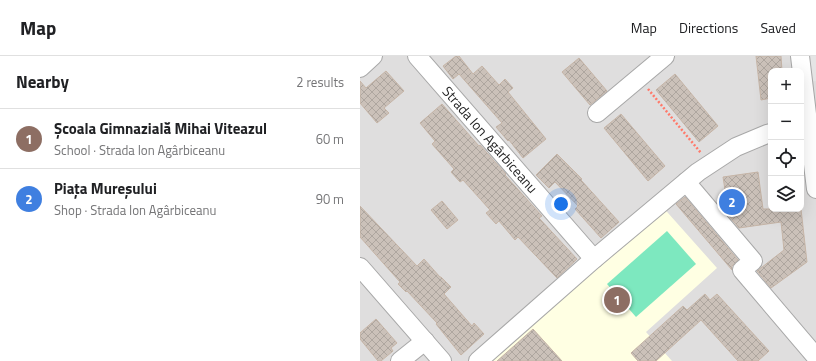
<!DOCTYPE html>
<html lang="en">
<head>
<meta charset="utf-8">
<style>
	:root { --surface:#fff; --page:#f6f6f6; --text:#202124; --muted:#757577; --line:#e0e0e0; --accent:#d20000 }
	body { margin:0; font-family:"Titillium Web",sans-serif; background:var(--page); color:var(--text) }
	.controls { position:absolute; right:12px; top:12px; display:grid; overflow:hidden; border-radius:8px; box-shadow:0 4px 16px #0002 }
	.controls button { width:36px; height:36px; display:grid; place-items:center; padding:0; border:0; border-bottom:1px solid var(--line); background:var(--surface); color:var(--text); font:20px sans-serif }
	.you { position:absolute; left:201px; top:148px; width:14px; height:14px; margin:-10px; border:3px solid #fff; border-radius:50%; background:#1a73e8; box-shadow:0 0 0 6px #1a73e833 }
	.badge { display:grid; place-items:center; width:26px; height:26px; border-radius:50%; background:var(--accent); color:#fff; font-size:13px; font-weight:700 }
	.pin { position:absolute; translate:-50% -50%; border:2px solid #fff; box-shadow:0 1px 4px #0006 }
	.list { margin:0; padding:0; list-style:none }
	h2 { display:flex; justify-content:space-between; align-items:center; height:52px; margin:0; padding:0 16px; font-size:17px }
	h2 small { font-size:13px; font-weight:400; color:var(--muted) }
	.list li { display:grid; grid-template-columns:26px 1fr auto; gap:12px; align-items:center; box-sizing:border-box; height:60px; padding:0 16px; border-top:1px solid var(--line) }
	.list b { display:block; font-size:15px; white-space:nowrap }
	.list p { margin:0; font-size:13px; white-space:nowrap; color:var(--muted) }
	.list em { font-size:13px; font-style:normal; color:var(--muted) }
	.icon { flex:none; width:22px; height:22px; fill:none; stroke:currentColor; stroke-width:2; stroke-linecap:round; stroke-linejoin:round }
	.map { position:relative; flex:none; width:456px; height:305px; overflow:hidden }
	header { display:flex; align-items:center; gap:24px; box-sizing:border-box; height:56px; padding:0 20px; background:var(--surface); border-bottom:1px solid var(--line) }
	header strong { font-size:19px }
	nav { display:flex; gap:22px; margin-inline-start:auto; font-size:14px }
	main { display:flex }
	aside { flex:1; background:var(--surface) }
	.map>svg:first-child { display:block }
	.residential { fill:#dfdede; fill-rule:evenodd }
	.education { fill:#ffffe3 }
	.pitch { fill:#7de8bf }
	.parking { fill:#e5e5e5 }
	.building { fill:url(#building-cross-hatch); stroke:#c6b5a7 }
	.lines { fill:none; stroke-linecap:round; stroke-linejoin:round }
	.minor-casing { stroke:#a8a8a8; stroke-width:20 }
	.path { stroke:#ff7a6b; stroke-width:2.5; stroke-dasharray:2 2; stroke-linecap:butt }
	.minor { stroke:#fff; stroke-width:18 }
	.labels { text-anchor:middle; stroke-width:3; stroke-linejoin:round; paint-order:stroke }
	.street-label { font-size:14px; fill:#212121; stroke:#fff }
</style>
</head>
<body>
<header>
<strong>Map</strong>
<nav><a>Map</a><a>Directions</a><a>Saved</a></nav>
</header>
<main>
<aside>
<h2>Nearby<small>2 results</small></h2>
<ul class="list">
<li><span class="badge" style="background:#8d6e63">1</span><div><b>Școala Gimnazială Mihai Viteazul</b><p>School · Strada Ion Agârbiceanu</p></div><em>60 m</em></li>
<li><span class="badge" style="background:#3f7fe0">2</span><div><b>Piața Mureșului</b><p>Shop · Strada Ion Agârbiceanu</p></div><em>90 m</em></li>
</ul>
</aside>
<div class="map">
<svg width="456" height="305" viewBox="0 0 456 305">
	<defs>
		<pattern id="building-cross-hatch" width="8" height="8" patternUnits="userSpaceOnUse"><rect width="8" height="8" fill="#cbc1b9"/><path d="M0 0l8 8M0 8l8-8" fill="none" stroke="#aea69f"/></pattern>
	</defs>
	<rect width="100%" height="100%" fill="#f2eee7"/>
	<path class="residential" d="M0,0H456V305H0ZM411,15H441V153H411Z"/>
	<path class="education" d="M300,148L357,212L286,276L312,305H125Z"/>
	<path class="pitch" d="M307,175L336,208L276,261L247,228Z"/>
	<path class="parking" d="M440,0H456V25L442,26Z"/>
	<path class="building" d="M96,0H99L113,18L122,10L139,29L145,23L153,32L148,36L186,83L163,102L149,84L148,85L136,71L142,67L99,18L93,23L83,10Z
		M396,0H421L422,15H411V42L401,44Z
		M219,2L247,35L230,49L202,16Z
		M26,15L44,35L24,52L29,57L17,67L0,47V25L6,32Z
		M315,18L358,70L339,86L296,34Z
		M82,48L119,90L120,89L134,105L146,118L145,119L182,160L179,162L217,203L197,222L158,181L155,184L139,165L136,168L126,157L130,154L103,124L100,126L91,116L94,113L72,88L75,85L60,67Z
		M261,58L305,110L288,125L244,72Z
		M197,98L222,123L221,124L259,166L241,182L215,153L218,150L195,126L189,132L176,119Z
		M398,116L403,153H441L447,206L411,232L397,215L424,194L421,166L379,172L369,160L363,121Z
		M325,141L378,204L372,210V214L316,148Z
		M82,145L98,164L87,173L71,154Z
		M0,150L57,210L64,203L80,221H81L91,231L84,238L112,270L114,267L124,278L101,299L76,268L77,267L47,235L46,236L38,228L40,226L0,181Z
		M345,238L350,244L357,238L409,295L398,305H378L341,264L296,305H278L271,297L323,250L327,254Z
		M16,263L37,287L31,292L33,295L21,305H18L0,283V277Z
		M173,273L202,305H137Z"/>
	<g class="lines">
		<g class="minor-casing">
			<g id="minor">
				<path id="s1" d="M57,0L234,203"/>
				<path d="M440,0L456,133"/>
				<path d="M0,12L13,0"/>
				<path d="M237,57L305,0"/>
				<path d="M326,126L393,205L382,214L456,301"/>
				<path d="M0,211L82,305"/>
				<path d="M40,305L65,285"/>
				<path d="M118,305L234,203L338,116L376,91L407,78L411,77"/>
			</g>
		</g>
		<path class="path" d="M288,33L341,97"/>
		<use href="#minor" class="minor"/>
	</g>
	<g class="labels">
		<g class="street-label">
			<text dy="5" stroke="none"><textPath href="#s1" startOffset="111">Strada Ion Agârbiceanu</textPath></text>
		</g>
	</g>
</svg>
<div class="controls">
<button>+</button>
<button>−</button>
<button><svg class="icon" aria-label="locate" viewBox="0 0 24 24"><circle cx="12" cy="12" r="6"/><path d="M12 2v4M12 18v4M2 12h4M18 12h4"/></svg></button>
<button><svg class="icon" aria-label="layers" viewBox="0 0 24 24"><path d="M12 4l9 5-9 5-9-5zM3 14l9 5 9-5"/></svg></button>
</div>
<div class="you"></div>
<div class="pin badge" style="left:257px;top:244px;background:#8d6e63">1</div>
<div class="pin badge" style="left:372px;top:146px;background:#3f7fe0">2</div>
</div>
</main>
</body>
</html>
